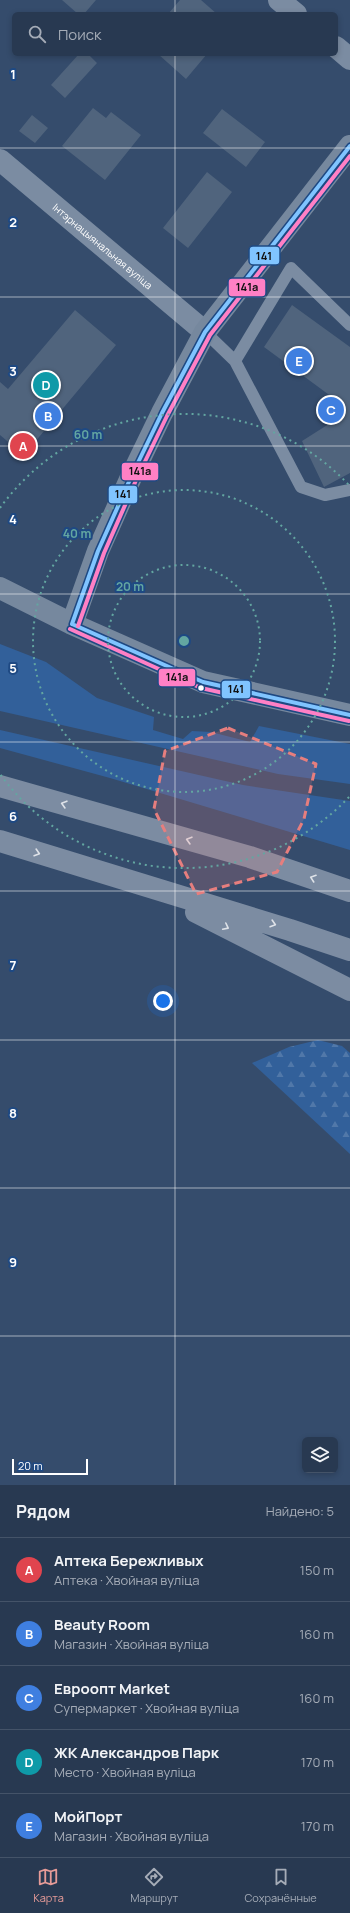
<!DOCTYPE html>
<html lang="ru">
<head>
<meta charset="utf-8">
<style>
	:root { --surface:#283951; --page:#304058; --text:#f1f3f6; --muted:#a5acb7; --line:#445368; --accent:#e69b98 }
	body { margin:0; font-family:Manrope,sans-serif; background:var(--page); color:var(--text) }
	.controls { position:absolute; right:12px; bottom:12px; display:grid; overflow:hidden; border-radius:6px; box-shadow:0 2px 6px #0003 }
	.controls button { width:36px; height:36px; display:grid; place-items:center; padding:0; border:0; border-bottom:1px solid var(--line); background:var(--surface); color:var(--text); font:20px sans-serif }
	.scale { position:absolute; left:12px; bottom:10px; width:76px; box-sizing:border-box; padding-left:4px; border:2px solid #fff; border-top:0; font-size:11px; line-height:14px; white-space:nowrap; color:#fff; -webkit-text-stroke:3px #1e4983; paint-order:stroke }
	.you { position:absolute; left:163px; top:1001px; width:14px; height:14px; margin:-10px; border:3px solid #fff; border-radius:50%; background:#1a73e8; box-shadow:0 0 0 6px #1a73e833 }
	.badge { display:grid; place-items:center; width:26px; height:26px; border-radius:50%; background:var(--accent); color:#fff; font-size:13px; font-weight:700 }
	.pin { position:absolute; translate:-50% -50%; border:2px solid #fff; box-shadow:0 1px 4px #0006 }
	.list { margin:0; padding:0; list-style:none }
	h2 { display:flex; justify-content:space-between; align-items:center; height:52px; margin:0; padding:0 16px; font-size:17px }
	h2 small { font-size:13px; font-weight:400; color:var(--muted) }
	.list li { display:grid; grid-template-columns:26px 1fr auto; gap:12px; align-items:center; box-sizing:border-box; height:64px; padding:0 16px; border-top:1px solid var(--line) }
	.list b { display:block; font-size:15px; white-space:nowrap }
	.list p { margin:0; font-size:13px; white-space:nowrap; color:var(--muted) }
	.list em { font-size:13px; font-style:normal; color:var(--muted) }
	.icon { flex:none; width:22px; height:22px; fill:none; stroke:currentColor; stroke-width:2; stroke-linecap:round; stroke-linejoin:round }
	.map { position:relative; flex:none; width:350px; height:1485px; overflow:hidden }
	.search { position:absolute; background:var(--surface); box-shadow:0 2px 6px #0003; left:12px; right:12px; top:12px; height:44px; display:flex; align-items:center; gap:10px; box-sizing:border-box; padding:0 14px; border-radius:6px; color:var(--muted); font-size:15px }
	.sheet { height:372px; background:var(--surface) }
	nav { display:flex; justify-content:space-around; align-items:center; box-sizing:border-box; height:56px; border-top:1px solid var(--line); background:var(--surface); font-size:11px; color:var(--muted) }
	nav a { display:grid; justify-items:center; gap:2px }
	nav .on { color:var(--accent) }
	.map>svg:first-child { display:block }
	.green { fill:#32609a }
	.forest { fill:url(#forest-firs) }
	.building { fill:#50647d }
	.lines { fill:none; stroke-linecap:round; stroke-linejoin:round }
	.lane { stroke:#7b8ca2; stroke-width:12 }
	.street { stroke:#7b8ca2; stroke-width:22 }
	.secondary { stroke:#76889e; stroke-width:22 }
	.highway { stroke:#7c8ca2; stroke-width:22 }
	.bus-1-casing { stroke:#1e4983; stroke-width:7 }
	.bus-2-casing { stroke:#1e4983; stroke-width:7 }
	.bus-1 { stroke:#80c4ff; stroke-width:4 }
	.bus-2 { stroke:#ff80c5; stroke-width:4 }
	.oneway { stroke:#dee2e8 }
	.marked { fill:#e67e7e; fill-opacity:0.2; stroke:#e67e7e; stroke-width:3; stroke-dasharray:8 5; stroke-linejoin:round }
	.grid { fill:none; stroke:#fff; stroke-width:1; stroke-opacity:0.55 }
	.ring { fill:none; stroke:#63a6a1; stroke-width:2; stroke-dasharray:2 4 }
	.bus-dot { fill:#fff; stroke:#1e4983; stroke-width:1.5 }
	.labels { text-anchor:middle; stroke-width:4; stroke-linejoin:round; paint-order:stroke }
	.street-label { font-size:10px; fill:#fff; stroke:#1e4983 }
	.grid-label { font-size:13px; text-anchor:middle; font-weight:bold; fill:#fff; stroke:#1e4983; stroke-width:4; stroke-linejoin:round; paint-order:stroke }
	.centre { fill:#63a6a1; stroke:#1e4983; stroke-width:2 }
	.ring-label { font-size:12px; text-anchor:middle; font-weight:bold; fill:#63a6a1; stroke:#1e4983; stroke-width:4; stroke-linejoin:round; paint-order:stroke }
	.line-badge { stroke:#1e4983; stroke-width:1.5 }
	.pale-badge-label { font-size:11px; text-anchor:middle; font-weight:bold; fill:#111 }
</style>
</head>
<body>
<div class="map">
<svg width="350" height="1485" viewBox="0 0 350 1485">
	<defs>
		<pattern id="forest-firs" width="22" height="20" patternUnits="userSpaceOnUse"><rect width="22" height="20" fill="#32609a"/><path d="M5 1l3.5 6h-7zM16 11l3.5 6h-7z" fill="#5178a9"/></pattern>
	</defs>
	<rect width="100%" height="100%" fill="#354c6c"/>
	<path class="green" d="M0,644L46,662L97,698L154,717L153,730L183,739L192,731L211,732L250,742L259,726L350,744V784L278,774L0,711Z
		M0,730L243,785L350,801V850L110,778L0,748Z"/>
	<path class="forest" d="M318,1040L342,1046L350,1053V1154L252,1063L289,1047Z"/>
	<path class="building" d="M62,0H96L84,14H78Z
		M180,0H201L217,14H168Z
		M79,54H88L97,63L65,98L51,85Z
		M158,54H207L186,79Z
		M93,108L106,118L111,112L141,135L105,180L62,146Z
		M222,109L265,142L246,167L203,133Z
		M32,115L48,128L35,143L19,131Z
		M207,172L232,192L188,248L163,228Z
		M292,305L350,347V473L324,487L302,441L332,422L322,410L332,397L264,347Z
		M75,310L116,345L24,455L0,435V382L8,389Z"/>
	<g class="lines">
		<path class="lane" d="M205,332L235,361L301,487L325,495L350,490
			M235,361L291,268L350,325"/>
		<g class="street">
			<path d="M279,0L296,14"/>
			<path d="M336,47L350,59"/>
			<path id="s1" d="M0,160L205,332"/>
		</g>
		<path class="secondary" d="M0,588L72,624L203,682L350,715
			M72,624L98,551L132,475L162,413L205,332L350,146"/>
		<path class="highway" d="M0,786L250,857L350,891
			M0,841L290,930L350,950
			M196,912L350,990"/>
		<g class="bus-1-casing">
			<path id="bus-1" d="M72,624L98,551L132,475L162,413L205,332L350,146
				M72,624L203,682L350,715"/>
		</g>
		<g class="bus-2-casing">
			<path id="bus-2" d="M78,626L104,553L137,478L167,416L210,335L350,156
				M70,629L201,688L349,721"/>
		</g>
		<use href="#bus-1" class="bus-1"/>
		<use href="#bus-2" class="bus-2"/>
	</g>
	<defs><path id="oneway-chevron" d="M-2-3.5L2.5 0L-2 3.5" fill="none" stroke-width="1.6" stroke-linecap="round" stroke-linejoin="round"/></defs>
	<g class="oneway">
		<use href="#oneway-chevron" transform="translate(64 804) rotate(-164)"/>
		<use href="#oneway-chevron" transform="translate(189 840) rotate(-164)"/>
		<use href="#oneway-chevron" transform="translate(37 853) rotate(17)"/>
		<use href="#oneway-chevron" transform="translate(313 878) rotate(-161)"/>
		<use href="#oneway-chevron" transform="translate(273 924) rotate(17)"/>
		<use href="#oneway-chevron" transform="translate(226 927) rotate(27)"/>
	</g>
	<path class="marked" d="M228,728L316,764L304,819L277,872L196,894L154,809L165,751Z"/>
	<path class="grid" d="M175,0V14M175,54V1485M0,148H350M0,297H350M0,446H350M0,594H350M0,742H350M0,891H350M0,1040H350M0,1188H350M0,1336H350"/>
	<g class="ring">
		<circle cx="184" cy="641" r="76"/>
		<circle cx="184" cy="641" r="151"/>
		<path d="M349 797A227 227 0 0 1 0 774M0 508A227 227 0 0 1 349 485"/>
	</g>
	<circle class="bus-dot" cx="201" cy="688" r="3.5"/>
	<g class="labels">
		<g class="street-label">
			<text dy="4" stroke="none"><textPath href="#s1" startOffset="134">Інтэрнацыянальная вуліца</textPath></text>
		</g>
	</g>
	<g class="grid-label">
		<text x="13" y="79">1</text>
		<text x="13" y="227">2</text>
		<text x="13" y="376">3</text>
		<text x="13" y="524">4</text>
		<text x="13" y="673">5</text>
		<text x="13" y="821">6</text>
		<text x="13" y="970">7</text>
		<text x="13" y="1118">8</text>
		<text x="13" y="1267">9</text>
	</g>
	<circle cx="184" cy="641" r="6" class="centre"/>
	<g class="ring-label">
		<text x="88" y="439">60 m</text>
		<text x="77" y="538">40 m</text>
		<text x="130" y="591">20 m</text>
	</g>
	<g class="line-badge">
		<rect x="249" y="246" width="31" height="19" rx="4" fill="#80c4ff"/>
		<rect x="228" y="278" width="38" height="19" rx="4" fill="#ff80c5"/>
		<rect x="121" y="462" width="38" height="19" rx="4" fill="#ff80c5"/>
		<rect x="108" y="485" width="30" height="19" rx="4" fill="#80c4ff"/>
		<rect x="158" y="668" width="38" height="19" rx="4" fill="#ff80c5"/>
		<rect x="221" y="680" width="30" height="19" rx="4" fill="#80c4ff"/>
	</g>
	<g class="pale-badge-label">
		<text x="264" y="260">141</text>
		<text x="247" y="291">141а</text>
		<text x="140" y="475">141а</text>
		<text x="123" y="498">141</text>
		<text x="177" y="681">141а</text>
		<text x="236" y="693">141</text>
	</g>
</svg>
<div class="controls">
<button><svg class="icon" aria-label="layers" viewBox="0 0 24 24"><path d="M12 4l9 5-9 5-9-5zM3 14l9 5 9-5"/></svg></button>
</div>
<div class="scale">20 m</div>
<div class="you"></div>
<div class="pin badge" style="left:23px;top:446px;background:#e0444e">A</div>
<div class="pin badge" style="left:48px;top:416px;background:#3f7fe0">B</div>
<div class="pin badge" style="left:331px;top:410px;background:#3f7fe0">C</div>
<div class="pin badge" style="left:46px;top:385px;background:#0f9aa8">D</div>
<div class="pin badge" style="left:299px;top:361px;background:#3f7fe0">E</div>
<div class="search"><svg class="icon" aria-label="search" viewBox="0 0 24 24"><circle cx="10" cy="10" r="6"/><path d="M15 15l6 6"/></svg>Поиск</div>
</div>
<section class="sheet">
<h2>Рядом<small>Найдено: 5</small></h2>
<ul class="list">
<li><span class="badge" style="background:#e0444e">A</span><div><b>Аптека Бережливых</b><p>Аптека · Хвойная вуліца</p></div><em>150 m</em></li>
<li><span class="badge" style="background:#3f7fe0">B</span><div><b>Beauty Room</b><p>Магазин · Хвойная вуліца</p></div><em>160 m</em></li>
<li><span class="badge" style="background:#3f7fe0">C</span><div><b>Евроопт Market</b><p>Супермаркет · Хвойная вуліца</p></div><em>160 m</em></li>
<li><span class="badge" style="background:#0f9aa8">D</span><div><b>ЖК Александров Парк</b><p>Место · Хвойная вуліца</p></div><em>170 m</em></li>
<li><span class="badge" style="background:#3f7fe0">E</span><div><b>МойПорт</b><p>Магазин · Хвойная вуліца</p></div><em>170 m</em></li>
</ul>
</section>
<nav>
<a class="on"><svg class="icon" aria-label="map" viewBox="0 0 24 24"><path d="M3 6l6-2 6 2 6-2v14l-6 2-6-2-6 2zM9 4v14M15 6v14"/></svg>Карта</a>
<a><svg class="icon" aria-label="directions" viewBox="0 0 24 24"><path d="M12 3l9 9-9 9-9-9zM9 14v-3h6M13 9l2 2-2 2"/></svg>Маршрут</a>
<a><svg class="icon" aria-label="saved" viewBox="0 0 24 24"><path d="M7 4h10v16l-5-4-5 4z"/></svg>Сохранённые</a>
</nav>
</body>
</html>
